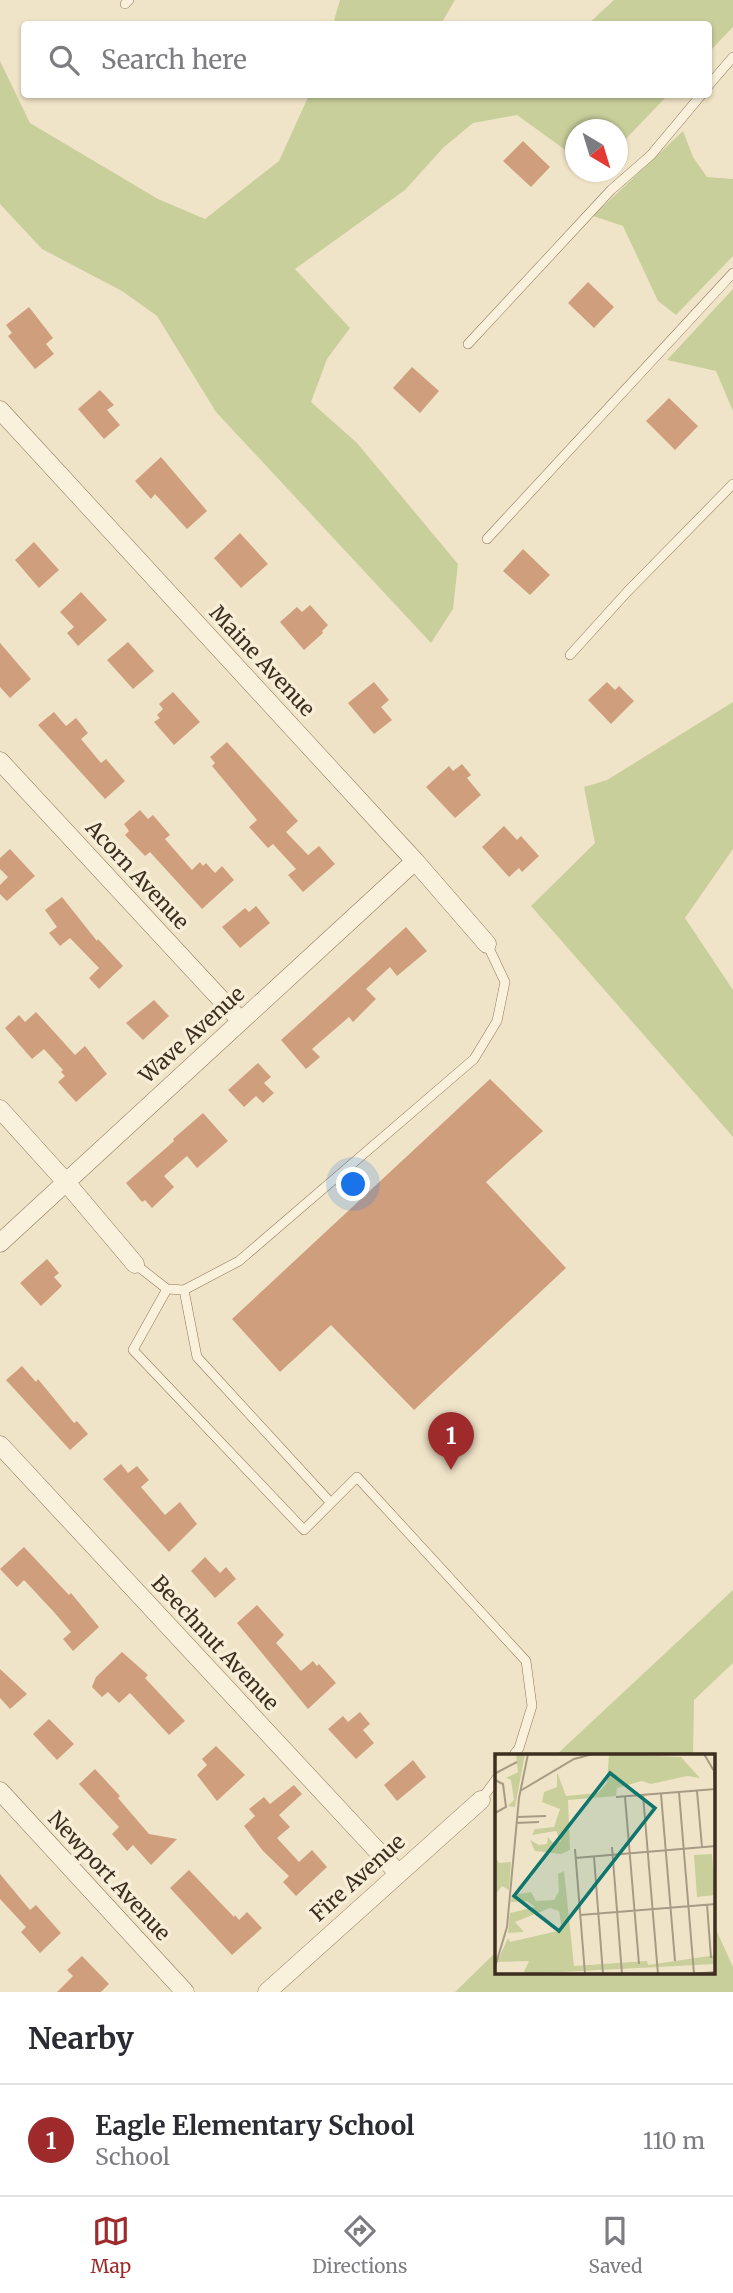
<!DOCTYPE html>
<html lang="en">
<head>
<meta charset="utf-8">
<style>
	:root { --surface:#fff; --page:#f2f2f3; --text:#2b2b33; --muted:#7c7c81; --line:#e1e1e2; --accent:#9e2a2b }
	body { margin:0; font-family:Merriweather,serif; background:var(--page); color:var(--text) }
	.compass { position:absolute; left:565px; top:119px; width:63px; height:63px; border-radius:50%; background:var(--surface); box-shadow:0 2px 5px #0004; rotate:142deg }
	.you { position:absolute; left:354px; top:1185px; width:24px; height:24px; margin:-18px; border:5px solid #fff; border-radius:50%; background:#1a73e8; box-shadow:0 0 0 10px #1a73e833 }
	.badge { display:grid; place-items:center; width:46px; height:46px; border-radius:50%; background:var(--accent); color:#fff; font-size:23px; font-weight:700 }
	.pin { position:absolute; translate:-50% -58px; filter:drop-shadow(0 2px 4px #0008) }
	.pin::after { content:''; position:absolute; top:37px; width:24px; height:21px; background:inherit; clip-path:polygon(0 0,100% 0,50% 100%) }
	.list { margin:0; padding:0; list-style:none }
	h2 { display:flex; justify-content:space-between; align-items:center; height:91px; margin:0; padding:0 28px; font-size:30px }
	h2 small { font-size:23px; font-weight:400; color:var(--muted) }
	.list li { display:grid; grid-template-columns:46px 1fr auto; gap:21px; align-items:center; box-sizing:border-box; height:112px; padding:0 28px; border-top:2px solid var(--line) }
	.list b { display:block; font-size:26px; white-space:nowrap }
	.list p { margin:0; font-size:23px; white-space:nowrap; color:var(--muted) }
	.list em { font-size:23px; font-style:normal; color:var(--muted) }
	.icon { flex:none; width:38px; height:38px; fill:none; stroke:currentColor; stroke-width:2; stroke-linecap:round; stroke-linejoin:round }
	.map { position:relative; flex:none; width:733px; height:1992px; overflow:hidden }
	.search { position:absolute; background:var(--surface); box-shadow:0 2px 5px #0004; left:21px; right:21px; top:21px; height:77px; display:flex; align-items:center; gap:18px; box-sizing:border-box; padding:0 24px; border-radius:7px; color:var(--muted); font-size:26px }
	.sheet { height:203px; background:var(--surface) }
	nav { display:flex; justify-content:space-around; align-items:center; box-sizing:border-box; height:98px; border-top:2px solid var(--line); background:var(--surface); font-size:19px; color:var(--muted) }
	nav a { display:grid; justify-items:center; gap:4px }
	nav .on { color:var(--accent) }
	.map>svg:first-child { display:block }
	.green { fill:#c9cf9b }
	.building { fill:#cf9f7d }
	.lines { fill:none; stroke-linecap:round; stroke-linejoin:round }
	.lane-casing { stroke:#8d765c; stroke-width:10 }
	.street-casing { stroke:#8d765c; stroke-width:19 }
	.lane { stroke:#faf1dc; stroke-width:9 }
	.street { stroke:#faf1dc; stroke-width:18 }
	.labels { text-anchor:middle; stroke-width:7; stroke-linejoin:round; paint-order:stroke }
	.street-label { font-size:21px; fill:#3d2e20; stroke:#f7eed8 }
	.inset-road { fill:none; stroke:#a89b85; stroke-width:2 }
	.view { fill:#0f766e; fill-opacity:0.15; stroke:#0f766e; stroke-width:3.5 }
	.inset-edge { fill:none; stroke:#3d2e20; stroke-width:3.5 }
</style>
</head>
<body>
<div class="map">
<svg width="733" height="1992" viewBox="0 0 733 1992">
	<rect width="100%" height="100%" fill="#f0e4c8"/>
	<path class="green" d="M340,0H455L441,24H333Z
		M614,0H733V27L709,52L708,24H588Z
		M0,61L30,123L158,199L205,219L279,161L309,95H668L618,147V130H576L575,157L517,115L473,123L443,148L405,190L295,269L350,328L327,359L311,402L357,443L458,564L453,609L431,643L216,412L157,316L122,291L42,249L0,204Z
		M683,131L693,157L707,177L733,179V256L676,315L658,301L623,226L593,216Z
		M733,289V411L716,371L667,360Z
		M733,702V849L685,918L733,990V1137L531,906L595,843L584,787L607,780Z
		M733,1590V1663L694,1700L693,1756H555Z
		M714,1925L733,1967V1992H455L497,1951V1973H714Z"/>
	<path class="building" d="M523,141L550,167L531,187L503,161Z
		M588,282L614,307L594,328L568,303Z
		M29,307L53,338L46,344L54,354L35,369L8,336L12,333L6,325Z
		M412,367L439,391L420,413L393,388Z
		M100,390L114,405L107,410L120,425L104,439L78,409Z
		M669,398L698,426L675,450L646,421Z
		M161,457L207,511L187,529L155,494L151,499L135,481Z
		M240,533L268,564L241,588L214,558Z
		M34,542L59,570L39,588L15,560Z
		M523,549L550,575L530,595L503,571Z
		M81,592L107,620L78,646L67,633L74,627L60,612Z
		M310,605L328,625L322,631L323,633L304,650L280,622L297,607L302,612Z
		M128,642L154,671L133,689L107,660Z
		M0,643L31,679L10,698L0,687Z
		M374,682L389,700L381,707L392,720L374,734L348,703Z
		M607,682L615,690L619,686L634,701L611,724L588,700Z
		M173,692L200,722L174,745L154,722L160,718L157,715L163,709L159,704Z
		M54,712L66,726L76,718L88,733L81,739L101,763L106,759L125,781L105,799L38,725Z
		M227,742L298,821L286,832L308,855L319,846L335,864L303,892L288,875L296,869L273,844L268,848L249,827L257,820L212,766L215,763L210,757Z
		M462,764L471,775L467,778L481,795L455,818L426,787L449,766L453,771Z
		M140,810L148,819L153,815L170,835L165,839L192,870L200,862L203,866L206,863L215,873L222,866L234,880L202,909L150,852L145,856L125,835L129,831L124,824Z
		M504,826L517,840L521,836L539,856L522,872L519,868L509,877L482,847Z
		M10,849L35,876L7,901L0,894V885L8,877L0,869V858Z
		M62,897L97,941L98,939L123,966L99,989L89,978L99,968L70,938L60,946L49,933L57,927L45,910Z
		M256,906L270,923L240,948L222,927L245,908L249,912Z
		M406,927L427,951L397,976L390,967L366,989L376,999L353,1022L349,1017L312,1049L320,1057L306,1069L281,1040Z
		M154,1000L169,1016L143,1040L126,1023Z
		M36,1012L75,1055L85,1046L107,1074L76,1102L58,1082L65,1076L61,1072L63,1070L44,1049L32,1059L5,1028L19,1015L25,1022Z
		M258,1063L271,1077L264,1083L274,1093L263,1103L256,1096L244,1107L228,1090Z
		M490,1079L543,1131L486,1182L566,1268L414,1410L331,1325L280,1372L232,1319Z
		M203,1113L228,1141L197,1168L187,1156L164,1176L174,1187L152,1208L145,1200L142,1202L126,1183L174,1141L173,1139Z
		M47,1259L59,1273L54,1277L62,1286L41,1306L20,1283Z
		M22,1366L36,1382L38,1379L74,1423L77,1421L88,1434L70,1450L6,1380Z
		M121,1464L128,1473L137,1466L149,1480L141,1487L165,1515L180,1502L197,1524L169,1552L103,1479Z
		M24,1547L69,1595L71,1593L99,1627L73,1651L63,1639L71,1632L53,1611L24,1580L17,1587L0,1569Z
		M205,1557L220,1573L226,1567L236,1579L215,1598L191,1571Z
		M257,1605L284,1635L276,1643L301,1671L313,1661L317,1666L319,1664L336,1683L308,1709L237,1623Z
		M122,1652L148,1675L145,1678L185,1721L169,1735L130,1693L119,1703L108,1692L102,1697L92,1687L96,1677Z
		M0,1669L27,1694L10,1709L0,1698Z
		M360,1712L370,1724L363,1730L374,1743L356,1759L328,1729L343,1716L348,1722Z
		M49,1719L74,1744L57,1760L33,1734Z
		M216,1746L245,1775L217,1801L197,1775L207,1765L202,1759Z
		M413,1760L426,1777L397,1801L384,1785Z
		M95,1769L120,1796L118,1798L149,1834L177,1839L151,1865L133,1845L127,1851L112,1834L119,1827L79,1784Z
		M294,1785L302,1794L279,1815L290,1827L277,1838L299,1862L312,1850L327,1867L296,1896L283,1882L289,1876L263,1851L244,1826L255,1816L249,1809L264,1797L270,1804Z
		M189,1870L234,1917L235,1915L239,1920L247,1912L262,1928L232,1955L170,1888Z
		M0,1874L30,1910L36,1905L61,1933L40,1953L21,1932L26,1927L0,1899Z
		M82,1956L109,1984L101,1992H57L73,1976L67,1970Z"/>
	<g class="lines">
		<g class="lane-casing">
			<path id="lane" d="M125,4L129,0
				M708,86L733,57
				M468,344L611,190L651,155L702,94
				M487,539L733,273
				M570,655L627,592L733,484
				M487,944L505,982L497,1021L474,1059L239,1261L184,1290L167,1289L133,1350L304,1530L357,1477L526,1661L532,1706L519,1748L513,1756
				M135,1264L167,1289
				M184,1290L197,1357L331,1503
				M481,1800L497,1778"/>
		</g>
		<g class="street-casing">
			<path id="street" d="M0,410L415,861L487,944
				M0,761L241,1021
				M0,1109L65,1181L135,1264
				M0,1243L415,861
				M0,1445L398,1873
				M0,1791L185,1992
				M267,1992L481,1800"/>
		</g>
		<use href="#lane" class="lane"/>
		<use href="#street" class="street"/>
	</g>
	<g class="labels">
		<g class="street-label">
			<text transform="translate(262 661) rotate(47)" y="7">Maine Avenue</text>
			<text transform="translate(137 875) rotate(47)" y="7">Acorn Avenue</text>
			<text transform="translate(192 1035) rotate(-42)" y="7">Wave Avenue</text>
			<text transform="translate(215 1643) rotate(47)" y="7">Beechnut Avenue</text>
			<text transform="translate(109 1876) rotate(47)" y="7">Newport Avenue</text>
			<text transform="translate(358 1878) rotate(-42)" y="7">Fire Avenue</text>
		</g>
	</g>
	<g transform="translate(495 1754)">
		<rect width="220" height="220" fill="#f0e4c8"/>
		<path d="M21,0H30L20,53L13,52L19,46L16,26L11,24L23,18ZM114,0L186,3L205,24L192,22L156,30L147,27L122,34L121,42L73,46L75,96L66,100L40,97L35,86L44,91L52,90L53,83L59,90L66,87L61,77L37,81L40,75L59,73L65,55L47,48L49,38L62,33V18L71,42L103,39L112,29ZM217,100L220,141L202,143L199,101ZM0,103L4,109L16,108L14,136L7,132L0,141ZM69,117L79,212L152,207L153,211L221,201L220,210L28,220L34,207L2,208L13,184L15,188L67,176L64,157L55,154L20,168L29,178L13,179L15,159L40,153L32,147L16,148L17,141L36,138L41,147L59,146L64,137L63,120Z" fill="#c9cf9b"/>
		<path class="inset-road" d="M209,0L219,17L220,35M1,19L22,8M0,26L8,30L11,53L0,59M25,37L79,5L98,0M202,37L207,93M184,38L199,220M166,40L180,207M148,41L163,220M121,43L221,35M130,43L144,210M22,63L51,62M21,69L44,68M117,93L127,220M80,95L90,220M99,103L108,220M80,104L221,92M212,150L216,204M85,161L221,150M0,213L12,173L24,44L33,0M195,220L221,218"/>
		<path class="view" d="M115,19L160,54L64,177L19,142Z"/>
		<rect width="220" height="220" class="inset-edge"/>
	</g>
</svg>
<svg class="compass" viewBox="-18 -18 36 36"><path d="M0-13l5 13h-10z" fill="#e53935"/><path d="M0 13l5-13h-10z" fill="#7c7c81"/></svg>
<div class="you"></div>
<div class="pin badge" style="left:451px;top:1470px">1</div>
<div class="search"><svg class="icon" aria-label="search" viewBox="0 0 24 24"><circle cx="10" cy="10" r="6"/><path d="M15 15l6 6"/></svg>Search here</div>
</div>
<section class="sheet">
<h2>Nearby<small></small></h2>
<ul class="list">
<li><span class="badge">1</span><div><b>Eagle Elementary School</b><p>School</p></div><em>110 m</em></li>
</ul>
</section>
<nav>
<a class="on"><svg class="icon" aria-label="map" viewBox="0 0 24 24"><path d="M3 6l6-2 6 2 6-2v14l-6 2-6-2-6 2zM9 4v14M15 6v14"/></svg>Map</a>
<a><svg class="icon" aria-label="directions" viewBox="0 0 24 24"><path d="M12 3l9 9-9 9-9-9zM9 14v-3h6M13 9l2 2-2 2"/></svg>Directions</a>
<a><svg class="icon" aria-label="saved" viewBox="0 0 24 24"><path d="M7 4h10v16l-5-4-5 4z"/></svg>Saved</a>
</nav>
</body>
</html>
